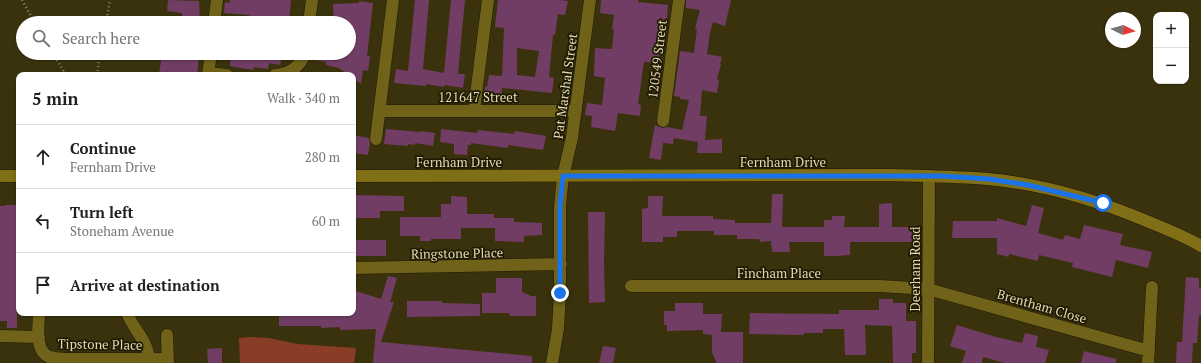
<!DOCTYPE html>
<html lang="en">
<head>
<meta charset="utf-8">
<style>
	:root { --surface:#fff; --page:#f2f2f2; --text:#202124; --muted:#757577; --line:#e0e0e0 }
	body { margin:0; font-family:"PT Serif",serif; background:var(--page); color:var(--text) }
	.controls { position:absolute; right:12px; top:12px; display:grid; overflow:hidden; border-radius:8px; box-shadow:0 1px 3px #0004 }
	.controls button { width:36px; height:36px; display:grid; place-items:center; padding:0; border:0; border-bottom:1px solid var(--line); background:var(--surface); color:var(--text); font:20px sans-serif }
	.compass { position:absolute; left:1105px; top:12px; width:36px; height:36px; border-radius:50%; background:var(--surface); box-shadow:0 1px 3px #0004; rotate:95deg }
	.stop { position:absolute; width:12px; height:12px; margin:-9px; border:3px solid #1a73e8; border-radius:50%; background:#fff }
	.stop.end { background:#1a73e8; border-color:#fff; box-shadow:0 1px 4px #0008 }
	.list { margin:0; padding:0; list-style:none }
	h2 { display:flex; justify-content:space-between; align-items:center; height:52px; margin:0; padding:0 16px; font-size:17px }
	h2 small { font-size:13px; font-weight:400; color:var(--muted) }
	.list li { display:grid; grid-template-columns:26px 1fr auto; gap:12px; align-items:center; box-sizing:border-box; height:64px; padding:0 16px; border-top:1px solid var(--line) }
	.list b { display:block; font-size:15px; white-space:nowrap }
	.list p { margin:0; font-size:13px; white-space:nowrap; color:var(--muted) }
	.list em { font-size:13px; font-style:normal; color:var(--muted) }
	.icon { flex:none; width:22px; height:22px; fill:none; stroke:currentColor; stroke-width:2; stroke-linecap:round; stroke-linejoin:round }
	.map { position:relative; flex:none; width:1201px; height:363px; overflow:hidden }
	.search { position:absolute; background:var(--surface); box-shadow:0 1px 3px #0004; left:16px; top:16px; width:340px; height:44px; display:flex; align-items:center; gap:10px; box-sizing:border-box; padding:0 14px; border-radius:22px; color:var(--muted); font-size:15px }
	.panel { position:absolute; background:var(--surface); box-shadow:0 1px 3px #0004; left:16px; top:72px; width:340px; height:244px; border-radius:8px }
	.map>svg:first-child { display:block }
	.green { fill:#8a3d26 }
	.building { fill:#713d64; fill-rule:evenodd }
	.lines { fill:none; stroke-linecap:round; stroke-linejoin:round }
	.street-casing { stroke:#1f1a05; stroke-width:13 }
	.secondary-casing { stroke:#1f1a05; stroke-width:13 }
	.path { stroke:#8d8562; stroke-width:2.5; stroke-dasharray:1 3; stroke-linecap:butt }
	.street { stroke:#716219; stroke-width:12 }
	.secondary { stroke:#806f16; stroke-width:12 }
	.route { stroke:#1a73e8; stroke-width:5 }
	.labels { text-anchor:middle; stroke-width:3.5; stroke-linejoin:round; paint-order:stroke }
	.street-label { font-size:13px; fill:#e1d9b8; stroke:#201a00 }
</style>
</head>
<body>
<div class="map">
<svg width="1201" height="363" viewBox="0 0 1201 363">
	<rect width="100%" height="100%" fill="#3a320d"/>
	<path class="green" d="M250,337L269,338L297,344L356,348L354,363H240L239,338Z"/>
	<path class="building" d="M168,0L199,1L200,23H182V13L167,11Z
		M230,0H291L289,23L277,22V23H248L249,15L224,13L225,2L230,3Z
		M415,0H429L423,69L444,73L451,0H465L458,74H465L463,88L445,85L444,87L426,84V86L394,83L396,69L408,71Z
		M498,0H560L568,1L565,15L558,14L555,35H553L549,77L554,78L552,93L502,88L500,103L483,100L485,87H487L489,75L502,76L504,28L495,27ZM517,48L539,51L535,77L517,75Z
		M601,0H638V2L668,5L665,45L659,44V62H644L638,104L641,105L640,116L618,113L615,131L591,127L592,116L585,115L587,103L602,105L605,78L594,76L595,48L612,49L614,29H612L614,15L600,13Z
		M686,0H731L725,26L713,22L710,33L707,54L722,57L720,64H721L717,79L719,80L717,93L702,90L700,116H707L705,140L722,139V153H697L698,142L674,138L673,144L663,143L661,160L649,158L655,125L662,128L667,127L682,130L689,100L680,99V97L674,96L680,51L694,53L697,29L695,28L700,10L686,8Z
		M359,1L373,3L367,56H370L368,71L363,70L361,84L353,78V75H349L339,68L326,65V62L310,59L312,53H349V23H334L333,4L359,3Z
		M162,53L199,56L197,75H159Z
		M237,53H283L280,65L269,63L268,69L254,67L253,70L230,66L231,55H237Z
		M386,129L420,132V131L435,133L433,146L415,143V145L408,144V146L384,144Z
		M441,129L477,133L478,130L514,134L515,131L546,136L543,150L508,145V148L471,143V145H468L467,155L454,154V144L440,142Z
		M353,135L369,138L370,143L368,155L353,153Z
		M772,194H783L782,227H824V220H832V216H845L844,227H879V204L892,203V227H914V242H850V255L837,256H824V242H789L790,252H772L771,241L760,242L759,239H737V235H714V231H677V237H663V242H642V209L648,208V196H663L662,216H713V219L735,220V223H771Z
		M353,195L404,196V211H380V218H353Z
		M451,196L467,197V214H494V218H514V222L542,223V235L524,236V242L495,241V228H461V239H431V241H420V236H400V217H441V204H451Z
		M5,205H17V210H19L17,238V328H7V321H0V206H5Z
		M1032,205L1044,208L1038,233L1063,240L1065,235L1080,239L1084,225L1123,234L1120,245L1152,252L1148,268L1116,260L1112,277L1072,267L1073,263L1039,255L1038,261L1009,254V257L997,254V238H952L953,221H997V218L1026,226Z
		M588,212H605L604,263L605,302L589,303Z
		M353,240H386V256H353Z
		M388,276L397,278L390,302H394L381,342L532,356V363H373L376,329L340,330V327L321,328V326H279V313H353V309L356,308V291L381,299Z
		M1186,277L1199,278V287L1201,288V315H1199L1197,343H1193L1192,363H1176L1177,342H1182Z
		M496,278H522V292L531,296H536V316H510L509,313H482V293H496Z
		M879,299H893V303H906V321H916V353H912V363H893L892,326L865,325L866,355H845L844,329H823V333H804V335L749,334L750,313L839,314V310H879Z
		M407,301H442V303L480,304V316L407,317Z
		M675,303H703V314H722L721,332H743V363H717L712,353V335L703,334V330L667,331V325H664V311H675Z
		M957,325L996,337L1022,343L1025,333L1038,336L1036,347L1049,350L1045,363H1005L983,357L982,363H962L966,351L950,346Z
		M603,346L616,348L613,363H599Z
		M222,348V363H208L207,349Z
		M1084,351L1116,359V363H1081Z"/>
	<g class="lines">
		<g class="street-casing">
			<path id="street" d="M214,23L217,0
				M309,23L312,0
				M208,73L227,75
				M208,75L211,53
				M275,75C290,74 300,67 305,53
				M474,110L488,0
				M380,111H576
				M663,121L679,0
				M376,139L393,0
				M353,268L561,264
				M631,286H880L928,289L1149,351
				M39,313C39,326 34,350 49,357C54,358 60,359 65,359H168
				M127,313C133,329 148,341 149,359
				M167,335L168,363
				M0,336L39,337
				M552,363L558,329L560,293V206L563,176L572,138L590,0
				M928,363L929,176
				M1148,363L1152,287"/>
		</g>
		<g class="secondary-casing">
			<path id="secondary" d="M0,176H19
				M353,176L891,175C923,176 955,176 988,179C1043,184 1097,200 1149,222C1166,229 1184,236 1201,246"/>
		</g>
		<path class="path" d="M22,0L35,23
			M106,23L110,0
			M53,53L66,75
			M97,75L100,53"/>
		<use href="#street" class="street"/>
		<use href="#secondary" class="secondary"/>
	</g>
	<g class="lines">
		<path class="route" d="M560,293V206L563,176H942L989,179L1028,185L1103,203"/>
	</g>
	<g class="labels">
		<g class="street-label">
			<text transform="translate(657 59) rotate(-83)" y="5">120549 Street</text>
			<text transform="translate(565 86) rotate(-82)" y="5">Pat Marshal Street</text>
			<text x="478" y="102">121647 Street</text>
			<text x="459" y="167">Fernham Drive</text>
			<text x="783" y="167">Fernham Drive</text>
			<text transform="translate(457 253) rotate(-1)" y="5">Ringstone Place</text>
			<text transform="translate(915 269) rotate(-90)" y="5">Deerham Road</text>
			<text x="779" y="278">Fincham Place</text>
			<text transform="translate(1042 306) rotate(16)" y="5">Brentham Close</text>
			<text transform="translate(100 344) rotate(1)" y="5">Tipstone Place</text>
		</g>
	</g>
</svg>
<div class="controls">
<button>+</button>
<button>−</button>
</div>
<svg class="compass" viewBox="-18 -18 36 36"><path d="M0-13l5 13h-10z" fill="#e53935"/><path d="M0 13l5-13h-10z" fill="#757577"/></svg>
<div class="stop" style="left:1103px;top:203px"></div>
<div class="stop end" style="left:560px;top:293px"></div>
<div class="search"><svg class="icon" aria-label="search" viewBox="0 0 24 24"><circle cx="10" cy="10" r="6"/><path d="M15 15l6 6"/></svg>Search here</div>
<section class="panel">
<h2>5 min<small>Walk · 340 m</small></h2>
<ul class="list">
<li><svg class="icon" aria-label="ahead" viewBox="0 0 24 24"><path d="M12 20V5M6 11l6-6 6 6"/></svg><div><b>Continue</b><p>Fernham Drive</p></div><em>280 m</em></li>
<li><svg class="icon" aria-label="left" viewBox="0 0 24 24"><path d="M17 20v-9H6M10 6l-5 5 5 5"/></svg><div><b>Turn left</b><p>Stoneham Avenue</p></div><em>60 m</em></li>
<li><svg class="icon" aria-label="arrive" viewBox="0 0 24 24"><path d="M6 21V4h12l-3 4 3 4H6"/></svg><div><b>Arrive at destination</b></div></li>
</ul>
</section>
</div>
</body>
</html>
